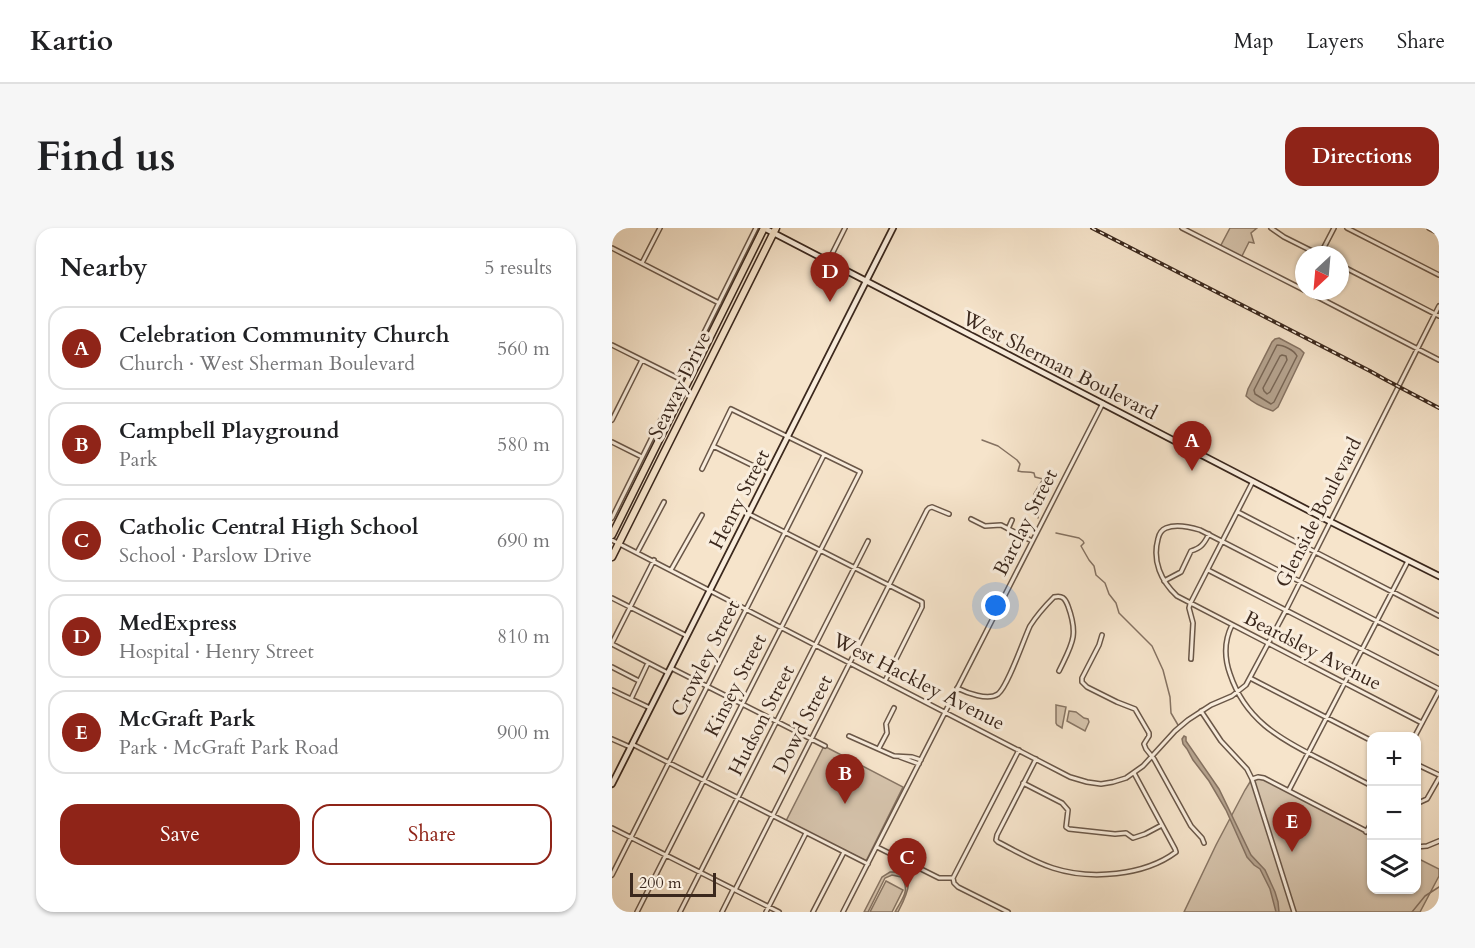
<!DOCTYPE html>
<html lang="en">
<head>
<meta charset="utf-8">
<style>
	:root { --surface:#fff; --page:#f6f6f6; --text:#202124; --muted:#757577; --line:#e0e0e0; --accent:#8f2418 }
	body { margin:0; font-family:Cardo,serif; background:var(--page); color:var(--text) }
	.controls { position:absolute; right:18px; bottom:18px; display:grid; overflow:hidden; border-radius:12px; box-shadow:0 2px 4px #0004 }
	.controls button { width:54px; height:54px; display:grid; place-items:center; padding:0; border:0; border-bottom:2px solid var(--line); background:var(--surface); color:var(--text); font:30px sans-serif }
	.compass { position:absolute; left:683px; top:18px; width:54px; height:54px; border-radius:50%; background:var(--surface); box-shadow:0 2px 4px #0004; rotate:206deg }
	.scale { position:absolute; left:18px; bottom:15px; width:86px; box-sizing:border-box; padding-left:6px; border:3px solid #3b281d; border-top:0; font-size:16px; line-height:21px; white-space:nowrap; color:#3b281d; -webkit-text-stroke:4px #f9eddd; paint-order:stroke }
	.you { position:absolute; left:384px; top:378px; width:21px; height:21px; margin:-15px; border:4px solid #fff; border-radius:50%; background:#1a73e8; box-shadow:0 0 0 9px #1a73e833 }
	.badge { display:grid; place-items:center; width:39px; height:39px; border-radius:50%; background:var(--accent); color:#fff; font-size:20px; font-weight:700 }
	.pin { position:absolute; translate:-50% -50px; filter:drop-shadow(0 2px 3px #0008) }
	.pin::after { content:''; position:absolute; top:32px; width:21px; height:18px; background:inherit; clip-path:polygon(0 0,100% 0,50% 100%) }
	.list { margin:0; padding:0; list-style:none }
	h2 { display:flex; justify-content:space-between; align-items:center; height:78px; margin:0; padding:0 24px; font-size:26px }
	h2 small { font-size:20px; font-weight:400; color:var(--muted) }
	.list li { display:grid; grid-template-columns:39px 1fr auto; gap:18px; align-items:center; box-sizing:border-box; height:84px; margin:0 12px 12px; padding:0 12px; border:2px solid var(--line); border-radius:18px }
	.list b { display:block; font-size:22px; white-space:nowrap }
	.list p { margin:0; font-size:20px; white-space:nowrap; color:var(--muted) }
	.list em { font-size:20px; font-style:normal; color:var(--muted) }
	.actions { display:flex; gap:12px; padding:18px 24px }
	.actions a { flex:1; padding:14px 0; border:2px solid var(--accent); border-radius:18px; text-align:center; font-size:21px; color:var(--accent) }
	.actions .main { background:var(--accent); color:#fff }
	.icon { flex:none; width:33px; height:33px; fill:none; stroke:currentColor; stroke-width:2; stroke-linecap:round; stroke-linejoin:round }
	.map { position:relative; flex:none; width:827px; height:684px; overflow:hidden; border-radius:18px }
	header { display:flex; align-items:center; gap:36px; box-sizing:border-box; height:84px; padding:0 30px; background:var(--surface); border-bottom:2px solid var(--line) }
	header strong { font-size:28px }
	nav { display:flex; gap:33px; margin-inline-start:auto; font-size:21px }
	.intro { display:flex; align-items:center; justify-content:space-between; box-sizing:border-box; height:144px; padding:0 36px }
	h1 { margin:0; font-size:42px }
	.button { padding:15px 27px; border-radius:18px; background:var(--accent); color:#fff; font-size:21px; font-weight:700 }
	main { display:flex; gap:36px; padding:0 36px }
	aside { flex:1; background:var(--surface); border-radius:18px; box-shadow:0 2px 4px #0004 }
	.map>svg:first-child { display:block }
	.green { fill:#d6c4ad; stroke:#887665; stroke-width:1.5 }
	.water { fill:#b6a490; stroke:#857262; stroke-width:1.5 }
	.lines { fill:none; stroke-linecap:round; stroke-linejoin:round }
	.shore { stroke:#786656; stroke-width:1.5 }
	.stream { stroke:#857262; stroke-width:1.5 }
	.minor-casing { stroke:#6a5748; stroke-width:6 }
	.secondary-casing { stroke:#3b281d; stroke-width:8 }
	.trunk-casing { stroke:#3b281d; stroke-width:9 }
	.minor { stroke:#f9eddd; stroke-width:3 }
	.secondary { stroke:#f9eddd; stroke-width:4.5 }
	.trunk { stroke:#f6e4cb; stroke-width:6 }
	.rail-casing { stroke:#3b281d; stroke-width:4 }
	.rail { stroke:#f9eddd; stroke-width:1.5; stroke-dasharray:4.5; stroke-linecap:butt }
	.labels { text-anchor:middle; stroke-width:6; stroke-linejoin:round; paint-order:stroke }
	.street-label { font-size:20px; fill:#3b281d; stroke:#f9eddd }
</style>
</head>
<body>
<header>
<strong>Kartio</strong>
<nav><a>Map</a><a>Layers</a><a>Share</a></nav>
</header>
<div class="intro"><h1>Find us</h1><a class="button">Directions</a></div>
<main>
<aside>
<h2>Nearby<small>5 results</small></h2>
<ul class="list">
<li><span class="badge">A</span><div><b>Celebration Community Church</b><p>Church · West Sherman Boulevard</p></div><em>560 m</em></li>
<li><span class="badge">B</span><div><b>Campbell Playground</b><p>Park</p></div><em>580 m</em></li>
<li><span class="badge">C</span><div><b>Catholic Central High School</b><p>School · Parslow Drive</p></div><em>690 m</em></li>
<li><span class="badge">D</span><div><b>MedExpress</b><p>Hospital · Henry Street</p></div><em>810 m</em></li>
<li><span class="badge">E</span><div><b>McGraft Park</b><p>Park · McGraft Park Road</p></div><em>900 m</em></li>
</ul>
<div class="actions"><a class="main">Save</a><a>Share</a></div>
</aside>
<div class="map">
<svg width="827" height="684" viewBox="0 0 827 684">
	<rect width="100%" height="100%" fill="#f6e4cb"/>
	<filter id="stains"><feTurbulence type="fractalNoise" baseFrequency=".00333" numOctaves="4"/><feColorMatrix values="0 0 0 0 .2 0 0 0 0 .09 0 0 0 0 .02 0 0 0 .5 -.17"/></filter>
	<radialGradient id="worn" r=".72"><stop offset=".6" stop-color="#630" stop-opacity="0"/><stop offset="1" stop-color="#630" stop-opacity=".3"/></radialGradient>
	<path class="green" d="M618,0H645L639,5L642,15L637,14L629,30L608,19Z
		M444,477L454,479L450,500L445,497L444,495Z
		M457,483L464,484L472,490L476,491L477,494L473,503L455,493Z
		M212,518L291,559L254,633L174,593Z
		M647,551L653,552L759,607L760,662H804L805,630L827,641V648L808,684H572L604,617L633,562L638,554Z
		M278,644C309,642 293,670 286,684H283C290,671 299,662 289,649L280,647L273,650L256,684H252L270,649Z
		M274,653L291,662L280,684H258Z"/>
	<path class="water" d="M667,110L688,121L692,125L666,179L661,183C652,180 640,174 634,168L636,161L660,114L663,111Z
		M572,508L574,509V513L607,561L639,627L653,642L663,664L666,674L667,684H664L658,661L648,641L642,637L635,629L614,582L597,553L581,532L575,521L571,516L570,511Z"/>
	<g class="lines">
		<path class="shore" d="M665,117C671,117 682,122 685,128L662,174L659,176L643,166L642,162Z
			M670,127L674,128L675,132L658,164L655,166L652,163L651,160L668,128Z"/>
		<path class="stream" d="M370,212L386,218L405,232L408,236L406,243C412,245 417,243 422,245L423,249L431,251L422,266C431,271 427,282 426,290
			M444,305L467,310L471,313L472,315L469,318L477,332L482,338L484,347L493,355L497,366L504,375L507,385L540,418L551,442L558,469L559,485L566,497
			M800,684L813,668L827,659"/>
		<g class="minor-casing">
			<path id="minor" d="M570,0L692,62
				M659,0L672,9L708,27
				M735,0L827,47
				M817,0L827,5
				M0,20L107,75
				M708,27L722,0
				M216,34L233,0
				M30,35L48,0
				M728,37L827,88
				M694,63L827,132
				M0,117L68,151
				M0,192L30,132
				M0,214L30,229
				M101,218L156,245
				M626,284L827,388
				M137,286L310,374V379L273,453
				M0,290L144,0
				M359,291L373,298L389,297L420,313
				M396,301L400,292
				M0,312L458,549L475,554L489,556L501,554L514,550L531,538L563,503L576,492L599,477L620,468L634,457L674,382L827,78
				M25,325L52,274
				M59,342L90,287
				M596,342L827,461
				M552,353L569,344L579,323C589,320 592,316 597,306
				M0,370L75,408
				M620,397C612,413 612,429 618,446C633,491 666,510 706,530C724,539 742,549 760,558
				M490,407L487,417L470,450V454L475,459L505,474L523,481L537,505V508L532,516L534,521L542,531L579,598L590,610L592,615
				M0,415L42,332
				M0,416L56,445
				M579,431L581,395L577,380L578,376L641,253
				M0,439L27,453
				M59,440L213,518
				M638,450L760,513
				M345,460C355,465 376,473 386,466C396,458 411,413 418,398C425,387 433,378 442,369C450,367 453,370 456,378C467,408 460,416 447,443
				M0,462L38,480
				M19,471L36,435
				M589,483L609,513L635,541L640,551L682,684
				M810,495L565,368C549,353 540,333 546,311C547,306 549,302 554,300C564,296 578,299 588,302L827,425
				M237,508L282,528L300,529L309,532
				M803,508L827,463
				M0,511L18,519
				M20,516L256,636
				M267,520L275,505L274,496L282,480
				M288,529L307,536
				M424,531L385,607L384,612L386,614C404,623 422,634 441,640C478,652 532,648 564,624L563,621L522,545
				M804,536L827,547
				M640,551L646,549L652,550L760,606
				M411,555L450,575L456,582L454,599L457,601L503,606L514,605L521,610L533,606L550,597
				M677,562L796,333
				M804,576L815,571L827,550
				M0,600L167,684
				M754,604L760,594
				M265,619L327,650H341
				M804,619L815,618L827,613
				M0,647L212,227
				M341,650L407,522
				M341,650L342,655L346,659L396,684
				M123,662L315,282L317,280L320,279L337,286
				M25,684L248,244L119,181L90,241
				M68,684L256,313
				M110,684L121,662
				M154,684L194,605
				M201,684L232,624
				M231,684L491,175"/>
		</g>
		<g class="secondary-casing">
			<path id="secondary" d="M152,0L719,294L827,348
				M0,556L281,0"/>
		</g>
		<g class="trunk-casing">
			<path id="trunk" d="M0,307L152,0
				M0,329L164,0"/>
		</g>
		<use href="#minor" class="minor"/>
		<use href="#secondary" class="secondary"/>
		<use href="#trunk" class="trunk"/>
		<g class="rail-casing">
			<path id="rail" d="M480,0L758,143L774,152L827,180"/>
		</g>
		<use href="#rail" class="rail"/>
	</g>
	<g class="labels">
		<g class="street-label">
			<text transform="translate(448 137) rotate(27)" y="7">West Sherman Boulevard</text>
			<text transform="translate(67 157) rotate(-64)" y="7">Seaway Drive</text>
			<text transform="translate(127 271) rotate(-63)" y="7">Henry Street</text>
			<text transform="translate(706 284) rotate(-63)" y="7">Glenside Boulevard</text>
			<text transform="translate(413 294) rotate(-63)" y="7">Barclay Street</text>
			<text transform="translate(701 422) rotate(27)" y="7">Beardsley Avenue</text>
			<text transform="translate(93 430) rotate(-63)" y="7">Crowley Street</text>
			<text transform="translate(307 453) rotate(27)" y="7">West Hackley Avenue</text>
			<text transform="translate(123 457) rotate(-63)" y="7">Kinsey Street</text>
			<text transform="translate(149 492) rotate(-63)" y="7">Hudson Street</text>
			<text transform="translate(190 496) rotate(-63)" y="7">Dowd Street</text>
		</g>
	</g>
	<rect width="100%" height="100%" filter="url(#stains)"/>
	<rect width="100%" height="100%" fill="url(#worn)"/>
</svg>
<div class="controls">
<button>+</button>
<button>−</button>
<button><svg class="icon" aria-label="layers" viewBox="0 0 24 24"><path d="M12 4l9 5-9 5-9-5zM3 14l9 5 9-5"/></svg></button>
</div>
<svg class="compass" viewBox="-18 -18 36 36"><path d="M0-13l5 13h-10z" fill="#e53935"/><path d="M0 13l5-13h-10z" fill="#757577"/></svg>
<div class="scale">200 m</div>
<div class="you"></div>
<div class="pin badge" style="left:580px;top:243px">A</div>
<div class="pin badge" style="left:233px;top:576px">B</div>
<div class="pin badge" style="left:295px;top:660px">C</div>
<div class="pin badge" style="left:218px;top:74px">D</div>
<div class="pin badge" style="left:680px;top:624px">E</div>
</div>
</main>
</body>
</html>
